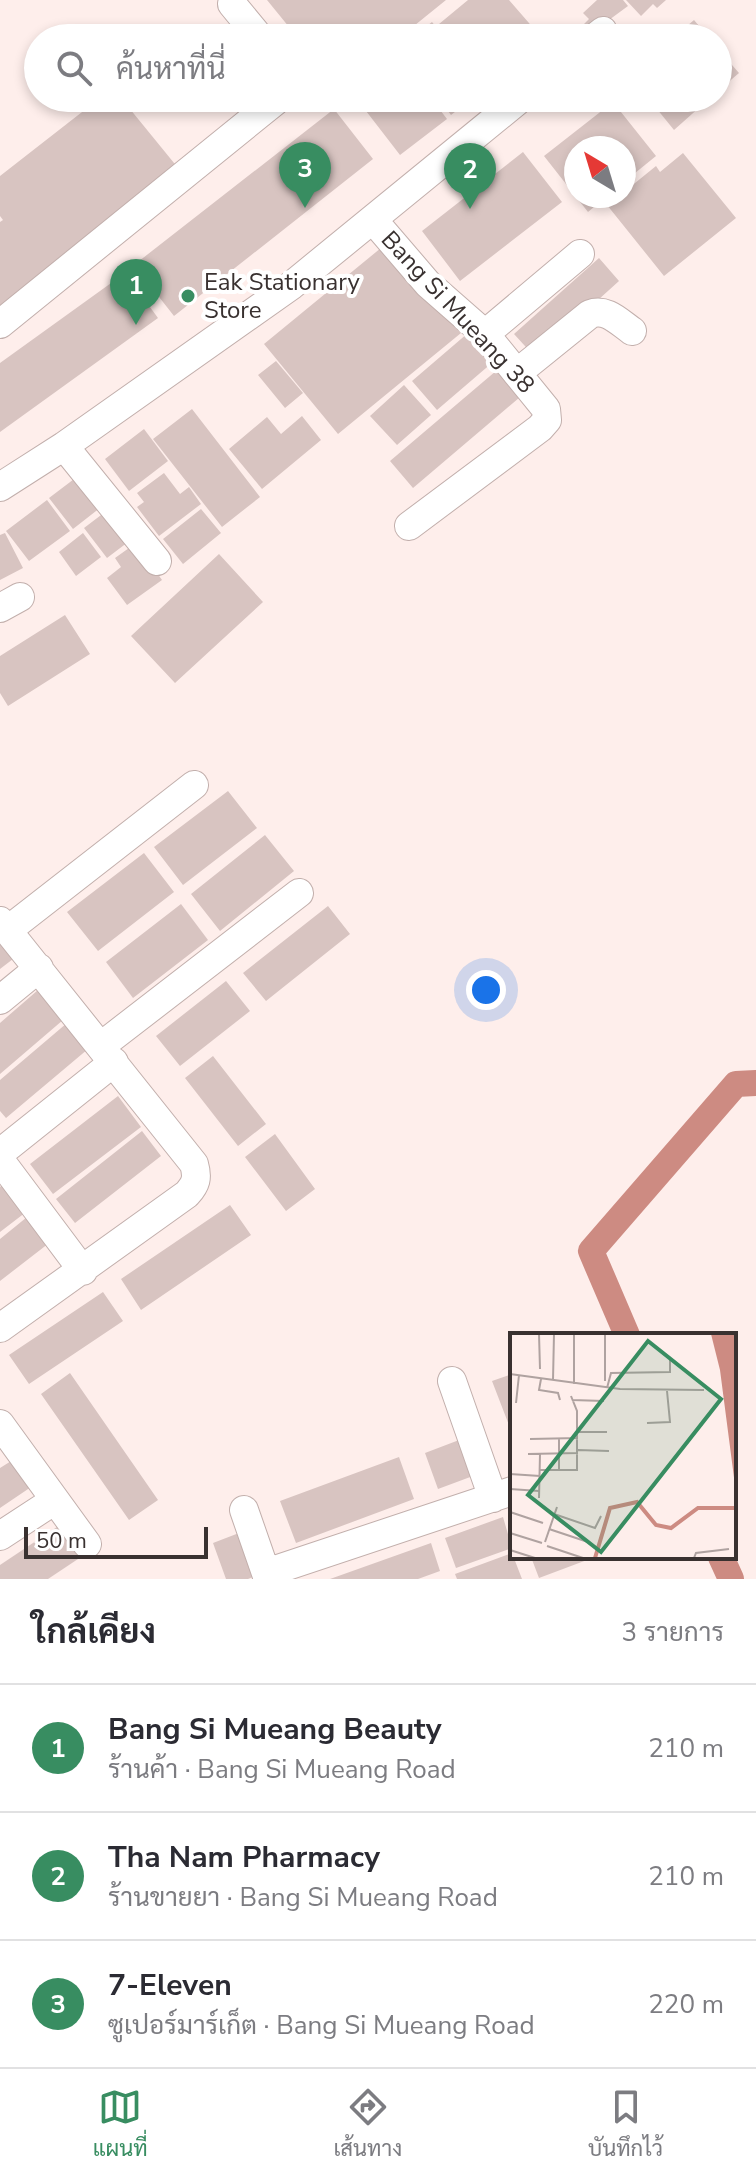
<!DOCTYPE html>
<html lang="th">
<head>
<meta charset="utf-8">
<style>
	:root { --surface:#fff; --page:#f2f2f3; --text:#2b2b33; --muted:#7c7c81; --line:#e1e1e2; --accent:#388d61 }
	body { margin:0; font-family:"Nunito Sans",Sarabun,sans-serif; background:var(--page); color:var(--text) }
	.compass { position:absolute; left:564px; top:136px; width:72px; height:72px; border-radius:50%; background:var(--surface); box-shadow:0 4px 12px #0003; rotate:322deg }
	.scale { position:absolute; left:24px; bottom:20px; width:184px; box-sizing:border-box; padding-left:8px; border:4px solid #393130; border-top:0; font-size:22px; line-height:28px; white-space:nowrap; color:#393130; -webkit-text-stroke:6px #fff; paint-order:stroke }
	.you { position:absolute; left:486px; top:990px; width:28px; height:28px; margin:-20px; border:6px solid #fff; border-radius:50%; background:#1a73e8; box-shadow:0 0 0 12px #1a73e833 }
	.badge { display:grid; place-items:center; width:52px; height:52px; border-radius:50%; background:var(--accent); color:#fff; font-size:26px; font-weight:700 }
	.pin { position:absolute; translate:-50% -66px; filter:drop-shadow(0 2px 4px #0008) }
	.pin::after { content:''; position:absolute; top:42px; width:28px; height:24px; background:inherit; clip-path:polygon(0 0,100% 0,50% 100%) }
	.list { margin:0; padding:0; list-style:none }
	h2 { display:flex; justify-content:space-between; align-items:center; height:104px; margin:0; padding:0 32px; font-size:34px }
	h2 small { font-size:26px; font-weight:400; color:var(--muted) }
	.list li { display:grid; grid-template-columns:52px 1fr auto; gap:24px; align-items:center; box-sizing:border-box; height:128px; padding:0 32px; border-top:2px solid var(--line) }
	.list b { display:block; font-size:30px; white-space:nowrap }
	.list p { margin:0; font-size:26px; white-space:nowrap; color:var(--muted) }
	.list em { font-size:26px; font-style:normal; color:var(--muted) }
	.icon { flex:none; width:44px; height:44px; fill:none; stroke:currentColor; stroke-width:2; stroke-linecap:round; stroke-linejoin:round }
	.map { position:relative; flex:none; width:756px; height:1579px; overflow:hidden }
	.search { position:absolute; background:var(--surface); box-shadow:0 4px 12px #0003; left:24px; right:24px; top:24px; height:88px; display:flex; align-items:center; gap:20px; box-sizing:border-box; padding:0 28px; border-radius:44px; color:var(--muted); font-size:30px }
	.sheet { height:488px; background:var(--surface) }
	nav { display:flex; justify-content:space-around; align-items:center; box-sizing:border-box; height:112px; border-top:2px solid var(--line); background:var(--surface); font-size:22px; color:var(--muted) }
	nav a { display:grid; justify-items:center; gap:4px }
	nav .on { color:var(--accent) }
	.map>svg:first-child { display:block }
	.lines { fill:none; stroke-linecap:round; stroke-linejoin:round }
	.canal { stroke:#cd8b82; stroke-width:26 }
	.building { fill:#d8c4c1 }
	.minor-casing { stroke:#c2afac; stroke-width:30 }
	.minor { stroke:#fff; stroke-width:28 }
	.poi-dot { fill:#388d61; stroke:#fff; stroke-width:3 }
	.labels { text-anchor:middle; stroke-width:8; stroke-linejoin:round; paint-order:stroke }
	.poi-label { font-size:24px; fill:#393130; stroke:#fff; text-anchor:start }
	.street-label { font-size:24px; fill:#393130; stroke:#fff }
	.inset-river { fill:none; stroke:#cd8b82; stroke-width:4 }
	.inset-road { fill:none; stroke:#afa2a0; stroke-width:2 }
	.view { fill:#388d61; fill-opacity:0.15; stroke:#388d61; stroke-width:4 }
	.inset-edge { fill:none; stroke:#393130; stroke-width:4 }
</style>
</head>
<body>
<div class="map">
<svg width="756" height="1579" viewBox="0 0 756 1579">
	<rect width="100%" height="100%" fill="#feeeeb"/>
	<g class="lines">
		<path class="canal" d="M627,1335L591,1251L736,1084L756,1083
			M721,1557L731,1579"/>
	</g>
	<path class="building" d="M267,0H446L399,38H298Z
		M468,0H509L542,38H450L439,24Z
		M597,0H623L628,6L594,31L584,24L589,19L583,13Z
		M626,0H666L657,8L653,4L641,16Z
		M694,20L709,38H673Z
		M432,22L445,38H412Z
		M718,49L739,73L718,91Z
		M100,98H121L183,174L0,318V222L3,220L0,216V176Z
		M356,98H431L447,119L400,155Z
		M438,98H473L451,115Z
		M648,98H710L674,130Z
		M613,102L656,156L624,182V148H576V196H607L588,212L544,156Z
		M334,109L373,159L174,316L134,265Z
		M523,152L562,202L460,281L422,231Z
		M683,153L736,218L664,276L607,205L619,196H624V192L656,166L660,172Z
		M387,243L461,333L338,434L264,344Z
		M599,258L619,281L535,357L514,334Z
		M125,273L158,318L0,432V363Z
		M468,333L493,362L437,410L412,381Z
		M276,361L303,393L285,408L258,375Z
		M503,365L526,392L413,488L390,461Z
		M404,385L431,415L397,445L370,416Z
		M192,409L260,497L222,527L153,439Z
		M302,416L321,440L262,489L229,449L267,417L281,434Z
		M144,429L168,461L129,491L105,459Z
		M82,473L105,504L73,529L49,498Z
		M164,473L180,494L189,487L201,504L159,536L137,507L144,502L137,493Z
		M47,500L70,531L29,561L6,531Z
		M109,509L132,539L107,558L84,528Z
		M201,509L221,533L183,564L163,539Z
		M5,533L23,568L0,580V535Z
		M83,533L101,557L76,576L59,552Z
		M136,543L162,580L127,605L107,578L121,567L115,558Z
		M219,554L263,602L175,683L131,636Z
		M65,615L90,654L8,706L0,693V656Z
		M228,791L257,828L183,885L154,847Z
		M265,835L294,871L220,931L191,894Z
		M144,853L174,892L98,951L67,912Z
		M181,904L208,940L133,998L106,962Z
		M328,906L350,934L266,1001L243,973Z
		M0,943L13,959L0,969Z
		M226,981L250,1011L180,1066L156,1036Z
		M38,990L63,1020L0,1074V1023Z
		M67,1023L88,1049L6,1118L0,1111V1080Z
		M213,1056L266,1124L238,1146L185,1078Z
		M118,1096L141,1127L53,1194L30,1164Z
		M142,1131L161,1156L75,1223L56,1199Z
		M275,1134L315,1189L286,1211L245,1157Z
		M8,1180L30,1209L0,1232V1187Z
		M230,1205L251,1235L141,1310L121,1279Z
		M32,1213L53,1240L0,1281V1239Z
		M103,1292L123,1321L29,1384L9,1355Z
		M70,1373L158,1500L129,1520L41,1394Z
		M512,1374V1433L492,1381Z
		M467,1437L481,1473L438,1489L425,1453Z
		M399,1457L414,1499L296,1543L280,1501Z
		M16,1458L34,1485L0,1508V1468Z
		M503,1517L512,1548L456,1568L445,1538Z
		M60,1525L81,1557L48,1579H0V1565Z
		M239,1533L255,1576L248,1579H226L213,1543Z
		M431,1543L440,1571L418,1579H330Z
		M512,1553L522,1579H457L455,1574Z
		M531,1557H595L539,1578Z"/>
	<g class="lines">
		<g class="minor-casing">
			<path id="minor" d="M232,4L260,38
				M594,38L603,31
				M374,221L428,284L485,334L546,409L547,420L540,428L409,526
				M0,324L279,98
				M485,334L580,254
				M517,373L590,314C606,308 618,321 632,331
				M64,446L157,561
				M0,487L64,446L292,285L521,98
				M0,608L20,597
				M0,921L194,1164C198,1178 196,1184 187,1194L0,1328
				M8,930L194,785
				M0,1000L39,968
				M101,1046L299,893
				M0,1153L114,1062
				M0,1160L83,1271
				M452,1381L493,1498
				M0,1424L87,1544
				M244,1510L268,1579
				M0,1536L55,1500
				M266,1573L512,1491"/>
		</g>
		<use href="#minor" class="minor"/>
	</g>
	<circle class="poi-dot" cx="188" cy="296" r="8"/>
	<g class="labels">
		<g class="poi-label">
			<text x="204" y="290">Eak Stationary<tspan x="204" dy="28">Store</tspan></text>
		</g>
		<g class="street-label">
			<text transform="translate(458 312) rotate(47)" y="8">Bang Si Mueang 38</text>
		</g>
	</g>
	<g transform="translate(510 1333)">
		<rect width="226" height="226" fill="#feeeeb"/>
		<path d="M201,1H226V160L210,37Z" fill="#cd8b82"/>
		<path class="inset-river" d="M226,43L216,54L226,61M85,225L100,175L127,169L146,192L161,195L188,175H226"/>
		<path class="inset-road" d="M29,1L30,36M95,1V48M0,41L110,56L194,57M31,46L29,57L48,60L50,67M43,47L44,1M64,51V1M97,55L101,40L160,39V26M62,67L94,68M6,70L9,42M137,90L160,89L157,58M68,99H97M20,106L68,105M68,117L99,118M18,121L68,120M30,137H67V78L61,63M49,138V105M0,141L30,143M0,156L29,158M29,165L30,121M0,179L33,190M44,181L85,195L91,183M39,196L78,209M0,200L32,210M35,209L47,174M37,213L73,225M0,217L25,225M184,225L186,220L219,216"/>
		<path class="view" d="M138,8L211,66L91,219L18,162Z"/>
		<rect width="226" height="226" class="inset-edge"/>
	</g>
</svg>
<svg class="compass" viewBox="-18 -18 36 36"><path d="M0-13l5 13h-10z" fill="#e53935"/><path d="M0 13l5-13h-10z" fill="#7c7c81"/></svg>
<div class="scale">50 m</div>
<div class="you"></div>
<div class="pin badge" style="left:136px;top:325px">1</div>
<div class="pin badge" style="left:470px;top:209px">2</div>
<div class="pin badge" style="left:305px;top:208px">3</div>
<div class="search"><svg class="icon" aria-label="search" viewBox="0 0 24 24"><circle cx="10" cy="10" r="6"/><path d="M15 15l6 6"/></svg>ค้นหาที่นี่</div>
</div>
<section class="sheet">
<h2>ใกล้เคียง<small>3 รายการ</small></h2>
<ul class="list">
<li><span class="badge">1</span><div><b>Bang Si Mueang Beauty</b><p>ร้านค้า · Bang Si Mueang Road</p></div><em>210 m</em></li>
<li><span class="badge">2</span><div><b>Tha Nam Pharmacy</b><p>ร้านขายยา · Bang Si Mueang Road</p></div><em>210 m</em></li>
<li><span class="badge">3</span><div><b>7-Eleven</b><p>ซูเปอร์มาร์เก็ต · Bang Si Mueang Road</p></div><em>220 m</em></li>
</ul>
</section>
<nav>
<a class="on"><svg class="icon" aria-label="map" viewBox="0 0 24 24"><path d="M3 6l6-2 6 2 6-2v14l-6 2-6-2-6 2zM9 4v14M15 6v14"/></svg>แผนที่</a>
<a><svg class="icon" aria-label="directions" viewBox="0 0 24 24"><path d="M12 3l9 9-9 9-9-9zM9 14v-3h6M13 9l2 2-2 2"/></svg>เส้นทาง</a>
<a><svg class="icon" aria-label="saved" viewBox="0 0 24 24"><path d="M7 4h10v16l-5-4-5 4z"/></svg>บันทึกไว้</a>
</nav>
</body>
</html>
